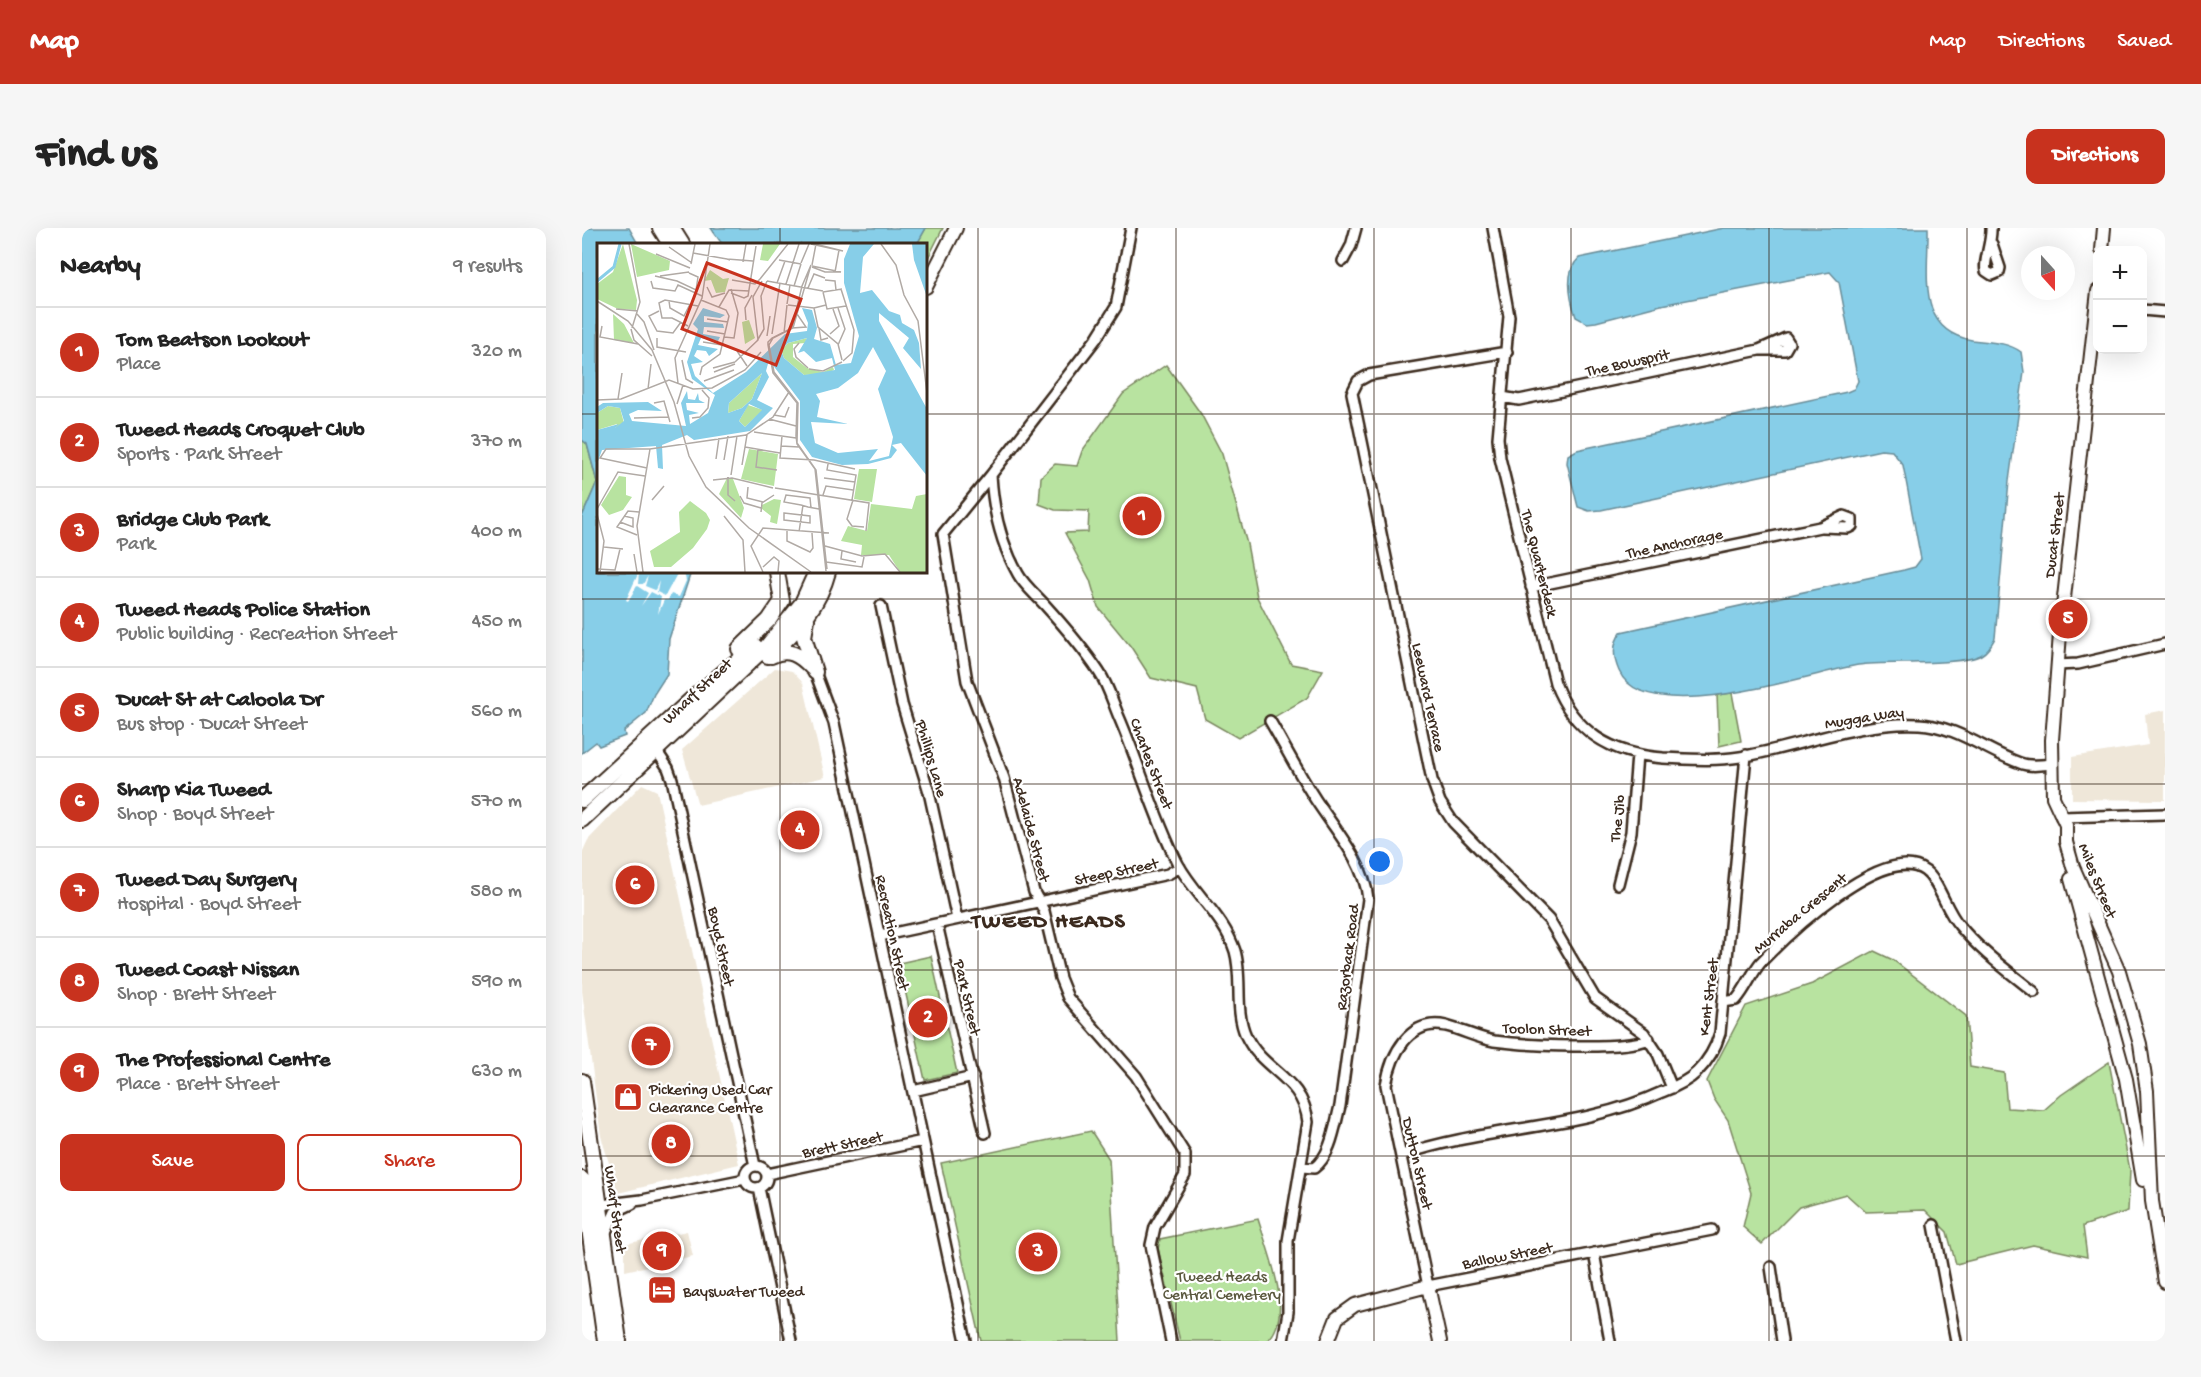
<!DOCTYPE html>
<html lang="en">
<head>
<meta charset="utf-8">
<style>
	:root { --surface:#fff; --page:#f6f6f6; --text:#222; --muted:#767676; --line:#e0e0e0; --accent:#c8321e }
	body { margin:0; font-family:"Gochi Hand",sans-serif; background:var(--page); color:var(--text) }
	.controls { position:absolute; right:18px; top:18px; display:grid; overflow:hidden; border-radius:12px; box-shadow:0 6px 24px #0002 }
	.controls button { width:54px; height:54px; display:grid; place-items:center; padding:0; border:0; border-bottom:2px solid var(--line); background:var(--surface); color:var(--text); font:30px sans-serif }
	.compass { position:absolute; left:1439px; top:18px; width:54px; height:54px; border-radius:50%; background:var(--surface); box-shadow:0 6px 24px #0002; rotate:159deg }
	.you { position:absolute; left:798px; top:634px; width:21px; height:21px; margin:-15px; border:4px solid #fff; border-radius:50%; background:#1a73e8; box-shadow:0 0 0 9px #1a73e833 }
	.badge { display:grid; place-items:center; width:39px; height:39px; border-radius:50%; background:var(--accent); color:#fff; font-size:20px; font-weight:700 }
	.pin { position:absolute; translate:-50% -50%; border:3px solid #fff; box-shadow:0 2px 6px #0006 }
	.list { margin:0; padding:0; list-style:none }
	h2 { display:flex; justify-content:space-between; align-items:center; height:78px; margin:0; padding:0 24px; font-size:26px }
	h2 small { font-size:20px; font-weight:400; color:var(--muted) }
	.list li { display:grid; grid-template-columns:39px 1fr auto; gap:18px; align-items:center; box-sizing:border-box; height:90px; padding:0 24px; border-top:2px solid var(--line) }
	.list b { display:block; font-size:22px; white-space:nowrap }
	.list p { margin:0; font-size:20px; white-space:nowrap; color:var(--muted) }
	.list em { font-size:20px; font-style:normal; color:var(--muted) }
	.actions { display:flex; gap:12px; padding:18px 24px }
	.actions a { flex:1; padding:14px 0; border:2px solid var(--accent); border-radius:12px; text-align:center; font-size:21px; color:var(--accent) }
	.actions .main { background:var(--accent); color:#fff }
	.map { position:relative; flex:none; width:1583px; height:1113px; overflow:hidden; border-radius:12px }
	header { display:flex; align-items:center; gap:36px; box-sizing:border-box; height:84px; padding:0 30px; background:var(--accent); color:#fff }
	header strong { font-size:28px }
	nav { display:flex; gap:33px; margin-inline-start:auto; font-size:21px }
	.intro { display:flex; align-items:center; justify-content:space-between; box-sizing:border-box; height:144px; padding:0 36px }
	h1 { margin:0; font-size:42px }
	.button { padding:15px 27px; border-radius:12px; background:var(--accent); color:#fff; font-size:21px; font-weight:700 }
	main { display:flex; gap:36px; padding:0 36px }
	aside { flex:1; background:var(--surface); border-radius:12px; box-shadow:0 6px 24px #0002 }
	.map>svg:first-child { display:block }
	.built { fill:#efe7d9 }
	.green { fill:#b8e3a0; stroke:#7a865f; stroke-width:1.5 }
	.water { fill:#87cee8; stroke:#698c97; stroke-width:1.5 }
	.pier { fill:#fff }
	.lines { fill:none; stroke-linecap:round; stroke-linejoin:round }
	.minor-casing { stroke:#3b2a1e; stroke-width:14 }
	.tertiary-casing { stroke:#3b2a1e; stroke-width:16 }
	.secondary-casing { stroke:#3b2a1e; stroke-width:18 }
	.minor { stroke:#fff; stroke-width:9 }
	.tertiary { stroke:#fff; stroke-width:12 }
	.secondary { stroke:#fff; stroke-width:14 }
	.grid { fill:none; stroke:#3b2a1e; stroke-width:1.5; stroke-opacity:0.55 }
	.labels { text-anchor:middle; stroke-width:4.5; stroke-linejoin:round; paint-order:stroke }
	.street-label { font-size:16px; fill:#3b2a1e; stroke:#fff }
	.poi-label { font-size:16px; fill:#3b2a1e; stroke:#fff; text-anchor:start }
	.park-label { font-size:16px; fill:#5a583e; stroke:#fff }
	.district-label { font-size:22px; font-weight:bold; letter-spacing:1.5px; fill:#3b2a1e; stroke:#fff }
	.inset-river { fill:none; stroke:#87cee8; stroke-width:3 }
	.inset-road { fill:none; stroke:#b1aaa5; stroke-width:1.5 }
	.view { fill:#c8321e; fill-opacity:0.15; stroke:#c8321e; stroke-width:3 }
	.inset-edge { fill:none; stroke:#3b2a1e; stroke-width:3 }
</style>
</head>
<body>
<header>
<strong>Map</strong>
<nav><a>Map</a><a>Directions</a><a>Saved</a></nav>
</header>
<div class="intro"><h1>Find us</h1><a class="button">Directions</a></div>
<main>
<aside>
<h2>Nearby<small>9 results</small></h2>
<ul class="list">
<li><span class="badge">1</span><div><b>Tom Beatson Lookout</b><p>Place</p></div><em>320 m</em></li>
<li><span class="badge">2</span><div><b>Tweed Heads Croquet Club</b><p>Sports · Park Street</p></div><em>370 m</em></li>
<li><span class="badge">3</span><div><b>Bridge Club Park</b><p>Park</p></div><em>400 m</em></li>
<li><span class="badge">4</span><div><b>Tweed Heads Police Station</b><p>Public building · Recreation Street</p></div><em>450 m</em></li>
<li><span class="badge">5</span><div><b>Ducat St at Caloola Dr</b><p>Bus stop · Ducat Street</p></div><em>560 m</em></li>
<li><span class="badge">6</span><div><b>Sharp Kia Tweed</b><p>Shop · Boyd Street</p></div><em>570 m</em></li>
<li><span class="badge">7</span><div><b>Tweed Day Surgery</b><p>Hospital · Boyd Street</p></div><em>580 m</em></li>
<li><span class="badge">8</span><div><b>Tweed Coast Nissan</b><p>Shop · Brett Street</p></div><em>590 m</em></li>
<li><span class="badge">9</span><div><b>The Professional Centre</b><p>Place · Brett Street</p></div><em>630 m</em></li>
</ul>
<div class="actions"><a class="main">Save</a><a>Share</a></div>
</aside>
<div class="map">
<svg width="1583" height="1113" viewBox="0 0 1583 1113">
	<rect width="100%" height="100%" fill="#fff"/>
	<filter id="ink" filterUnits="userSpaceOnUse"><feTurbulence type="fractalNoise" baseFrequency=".0167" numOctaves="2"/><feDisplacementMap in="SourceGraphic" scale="12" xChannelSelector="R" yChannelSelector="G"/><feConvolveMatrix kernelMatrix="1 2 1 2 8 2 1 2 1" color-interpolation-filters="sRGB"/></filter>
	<g filter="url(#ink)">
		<path class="built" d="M193,440L210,443L221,455L243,549L116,577L100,522Z
			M1583,482V572L1490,571V529L1566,517L1563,486Z
			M60,556L75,563L157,936L36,965L19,908L0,763V625L6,612Z
			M105,1003L111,1028L43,1043V1016Z"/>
		<path class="green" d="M344,0H361L344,34V16H335Z
			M584,137L619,186L640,226L665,316L675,369L709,436L741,442L725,470L656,510L623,491L615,461L569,450L549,419L516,379L508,352L483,305L506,304L507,283L473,282L457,276L459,249L473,236L495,238L500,223L541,166Z
			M0,212L5,216L15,254L0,289Z
			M1150,465L1159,513L1137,518L1135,467Z
			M1292,723L1311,732L1384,788L1388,839L1422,845L1425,880L1462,882L1479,867L1527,834L1548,942L1546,983L1501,998L1505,1029L1451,1017L1374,1036L1365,1004L1343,982L1284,984L1264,966L1217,979L1180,1016L1161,999L1169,965L1146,892L1132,871L1125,853L1164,778L1230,756Z
			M349,728L375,845L343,852L317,735Z
			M509,903L527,931L538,1113H399L359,935Z
			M676,991C685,1021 714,1088 685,1113H598L576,1021L578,1011Z"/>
		<path class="water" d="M0,0H47L56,16H16V344H109L87,411L85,446L72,466L64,485L42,503L43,508L17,518L14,514L0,525V289L15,254L5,216L0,212Z
			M129,0H344L335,16H140Z
			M1142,0H1346C1347,44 1333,103 1390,112C1407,114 1426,114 1439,124L1442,144L1427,253L1413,410C1409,417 1406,423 1399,427C1379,438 1305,433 1276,437C1228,445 1063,502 1037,443C1031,429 1030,417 1039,404L1322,342L1333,339L1339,331L1321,237L1310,223L1299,222L1019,282L1007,283L996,279L985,235L986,227L995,222L1265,164L1272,161L1276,153L1257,54L1248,44L1079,77L1014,94L1005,95L994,89C988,71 982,44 997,30Z"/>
		<path class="pier" d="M57,344L56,356H61L66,348L63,358L73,362L77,353L75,364L83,368L96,344H102L104,353L97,369L89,366L86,372H82L76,386L79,369L69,364L59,378L66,365L55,358L46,373L44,372Z"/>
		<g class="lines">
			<g class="minor-casing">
				<path id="minor" d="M549,0L534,79L514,111L409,247C411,281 419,316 436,346C442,357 454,367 463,377C482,398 501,420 517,444C526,457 531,475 537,489C558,538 572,589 596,636C613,667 642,689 653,723C661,750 652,782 664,808C681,844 721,849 726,894L706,1013V1084L701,1113
					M911,0L927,88L916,210L918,230L973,455C992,504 1029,526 1081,530C1107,531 1132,533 1158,529C1217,519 1277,493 1337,496C1375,498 1404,523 1438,535C1448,539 1460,537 1470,536
					M1409,0C1410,14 1401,34 1404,43L1410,47L1417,44L1418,40L1410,16
					M761,33L769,18L774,0
					M1560,82L1583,84
					M925,124L787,147L776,153L770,165L850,552L858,574L871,594L967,692L1013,770L1062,805L1076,826L1090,860
					M920,169L937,172L1177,122H1203L1207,115L1204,110L1177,122
					M409,247L361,306L385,453L422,550L452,664L462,683L478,750L486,770L554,848L603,926V947L573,999L569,1017L589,1113
					M949,359L1238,299L1262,288L1270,291V298L1266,300L1240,299
					M299,378L320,476L347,564L375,691
					M1475,437L1496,436L1583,416
					M233,444L252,495L384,1113
					M688,493C702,517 715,542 730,566C750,599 782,631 786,671L758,878C753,897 749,928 732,940L720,939
					M72,519L86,540L90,551L173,938
					M1479,589L1583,586
					M1036,656L1049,604L1055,527
					M355,696L403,905
					M298,708L586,646L598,639
					M1141,774L1154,772C1164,761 1169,746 1179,734C1205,707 1303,613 1343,643C1357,653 1364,683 1377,697C1398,723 1426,743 1452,764
					M1067,811C1042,823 942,817 912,813C896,810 880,802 864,798C827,790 809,827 804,857L846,1058L1130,1002
					M331,863L391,849
					M820,927C904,898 998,902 1080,864C1093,859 1106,853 1115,844C1126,833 1134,819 1138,805L1164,527
					M163 949a11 11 0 1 1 22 0a11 11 0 1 1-22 0Z
					M185,946L341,913
					M177,960L209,1113
					M15,981L26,976L60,972L163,951
					M1352,997L1374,1113
					M24,1004L33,984L50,976
					M1012,1025L1028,1113
					M1189,1039L1200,1113"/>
			</g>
			<g class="tertiary-casing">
				<path id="tertiary" d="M1520,22L1522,0
					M344,59L374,0
					M1516,63L1478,406L1470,512L1471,569L1484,597V614L1491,639L1537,743L1558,816L1565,863L1570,973L1583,1054
					M1489,651L1544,851L1561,952
					M746,1113L755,1090L773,1077L846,1058L858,1113"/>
			</g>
			<g class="secondary-casing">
				<path id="secondary" d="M78,0L88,16
					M90,0L100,16
					M225,391L222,409L233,444
					M157,421L187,392L200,373L195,344
					M186,428C213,406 237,378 246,344
					M189,428C206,419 218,427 230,440
					M0,572L111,470L173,418
					M0,592L185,418L220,375L234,344
					M0,853L37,1113
					M0,951L23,1113"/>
			</g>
			<use href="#minor" class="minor"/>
			<use href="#tertiary" class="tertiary"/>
			<use href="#secondary" class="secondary"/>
		</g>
	</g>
	<path class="grid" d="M198,0V16M396,0V1113M594,0V1113M792,0V1113M989,0V1113M1187,0V1113M1385,0V1113M0,186H16M344,186H1583M198,344V1113M0,371H1583M0,556H1583M0,742H1583M0,928H1583"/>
	<defs>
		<g id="shop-square" transform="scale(1.5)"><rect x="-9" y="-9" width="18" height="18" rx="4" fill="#c8321e" stroke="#fff"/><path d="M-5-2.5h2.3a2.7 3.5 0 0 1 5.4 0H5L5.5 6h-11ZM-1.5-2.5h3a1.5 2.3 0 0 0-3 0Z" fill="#fff"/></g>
		<g id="hotel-square" transform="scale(1.5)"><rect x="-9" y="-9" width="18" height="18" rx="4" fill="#c8321e" stroke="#fff"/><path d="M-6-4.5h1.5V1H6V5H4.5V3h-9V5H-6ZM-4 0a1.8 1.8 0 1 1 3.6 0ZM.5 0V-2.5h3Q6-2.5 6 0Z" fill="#fff"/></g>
	</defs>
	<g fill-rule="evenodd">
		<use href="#shop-square" x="46" y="869"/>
		<use href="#hotel-square" x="80" y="1062"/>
	</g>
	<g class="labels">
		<g class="street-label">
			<text transform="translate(1045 133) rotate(-12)" y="6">The Bowsprit</text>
			<text transform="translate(1471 307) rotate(-83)" y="6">Ducat Street</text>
			<text transform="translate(1092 314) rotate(-12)" y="6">The Anchorage</text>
			<text transform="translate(959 335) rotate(76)" y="6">The Quarterdeck</text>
			<text transform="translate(114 462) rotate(-43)" y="6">Wharf Street</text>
			<text transform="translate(848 469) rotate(78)" y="6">Leeward Terrace</text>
			<text transform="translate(1282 488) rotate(-9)" y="6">Mugga Way</text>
			<text transform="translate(351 530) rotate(74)" y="6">Phillips Lane</text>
			<text transform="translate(571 535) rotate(69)" y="6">Charles Street</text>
			<text transform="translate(1034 590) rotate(-83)" y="6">The Jib</text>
			<text transform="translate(451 601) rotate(75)" y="6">Adelaide Street</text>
			<text transform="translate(534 642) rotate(-12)" y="6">Steep Street</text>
			<text transform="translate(1517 652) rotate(68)" y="6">Miles Street</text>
			<text transform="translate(1217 684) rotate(-40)" y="6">Murraba Crescent</text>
			<text transform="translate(312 704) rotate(78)" y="6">Recreation Street</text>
			<text transform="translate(141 718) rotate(78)" y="6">Boyd Street</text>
			<text transform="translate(764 729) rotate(-83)" y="6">Razorback Road</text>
			<text transform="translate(387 769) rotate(77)" y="6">Park Street</text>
			<text transform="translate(1125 769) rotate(-83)" y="6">Kent Street</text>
			<text transform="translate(965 800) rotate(2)" y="6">Toolon Street</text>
			<text transform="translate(260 915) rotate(-12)" y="6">Brett Street</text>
			<text transform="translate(837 935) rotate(77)" y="6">Dutton Street</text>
			<text transform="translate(35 981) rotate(82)" y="6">Wharf Street</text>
			<text transform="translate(925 1026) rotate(-11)" y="6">Ballow Street</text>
		</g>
		<g class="poi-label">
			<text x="67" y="866">Pickering Used Car<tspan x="67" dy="18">Clearance Centre</tspan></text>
			<text x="101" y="1068">Bayswater Tweed</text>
		</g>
		<g class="park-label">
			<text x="640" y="1053">Tweed Heads<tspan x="640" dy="18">Central Cemetery</tspan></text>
		</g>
		<g class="district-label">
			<text x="467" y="699">TWEED HEADS</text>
		</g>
	</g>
	<g transform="translate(15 15)">
		<rect width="330" height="330" fill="#fff"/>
		<path d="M26,1L40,57L39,67L21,66L0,56V41L16,29ZM34,1L73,18L72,27L40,34ZM166,1H183L171,18L163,17ZM113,27L126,36L132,35L128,49L119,50L114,37L107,38ZM16,71L27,81L37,100L17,97ZM152,77L158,95L148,101L145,79ZM210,95L208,100L196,101V114L210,125L226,129L236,124L237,127L229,131L207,132L187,115L184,107L191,100ZM165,130L155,156L145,165L131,170L132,160ZM151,162L166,167L148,184L142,178ZM11,163L23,165L27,180L18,186L20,181L0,187V170ZM152,206L181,211L177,243L144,236ZM262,226H280L275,259L257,256ZM22,233L29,234V252L35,254L26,267L12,272L4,262ZM130,235L136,236L147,265L144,275L122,251ZM330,251V329H303L292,312H264L265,302L244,298L251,283L270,288L274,261L315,266L319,253ZM177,256L184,257L180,281L173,279L174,273L165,266V262ZM93,258L109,270L113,277L110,286L96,305L74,324H57L53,308L83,289L82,269Z" fill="#b8e3a0"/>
		<path d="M253,1H277L266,14L263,50L275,47L292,68L303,72L305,80L317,87L322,100L324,126L306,105L312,95L282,70V78L330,166V233L304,200L295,202L300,207L294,215L271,221L245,222L215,214L203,197V158L172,117L169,128L172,134L160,157L176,165L153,188L97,197L90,192L65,202L66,226L61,225L59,203L5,207L0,221V187L22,181L18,185L27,178L23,165L11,163L0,170V164L6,160L51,159L65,168L41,167L32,171L35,178L89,183L84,160L90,148L91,156L98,157L101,150L102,157L108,160H89L90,167L102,170L92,172L93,181L111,170L118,152L95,136L90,119L101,86L96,81L106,65L128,72L123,75L107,73V79L126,81L127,85L107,84L106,91L123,94L121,98L104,95L101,102L121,106L112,113L109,108L100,107L97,113L106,119L94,121L98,133L116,150L149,129L188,91L210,88L211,80L205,65L215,67L220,85L217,96L233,101L239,122L254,120L262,93L247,40V16ZM210,95L201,110L207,108L219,119L235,115L238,127L207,132L187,115L184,107L191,100ZM276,104L289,128L281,146L296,194L292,213L272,218L281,206L241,210L218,200L214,179L251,181L220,174L223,158L219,151L241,145L261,130ZM165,130L155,156L145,165L131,170L132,160ZM152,161L165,167L148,184L142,178ZM315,1H330V54L317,17Z" fill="#87cee8" fill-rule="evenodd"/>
		<path class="inset-river" d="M0,38L17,24L23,1"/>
		<path class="inset-road" d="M32,1L43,59L35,85M214,1L246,8L218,1M284,1L299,22L307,52L321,78L330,150M72,4L95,20M96,10L130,16M59,11L93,25M133,17L130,16L156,18M182,17L204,21M146,19L149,1M204,20L212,1M94,21L98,1M215,22L219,1M215,24L228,29H244L215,23M238,29L242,7M58,33L80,38L99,47L101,34L92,30M63,33L92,29M163,36L191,1M135,37L158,41L163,36M228,37L238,38L239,47M54,38L56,45L78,48L81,42L105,53M170,38L226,48M180,40L188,18M189,41L202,1M197,43L204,21M110,44L115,54L128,50M211,45L217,31L228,35M244,46L257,87L255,110L246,118M226,49L230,66L249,63M226,49L245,46M134,50L147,55L151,53L159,3M0,58L31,78L55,107L77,159L92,213L109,244L152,285L214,329M72,58L73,65L87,73L93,61M190,61L193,42M191,62L217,65L229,62M122,64L132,47L152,48M217,65L221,84L241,101L245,117M241,65L248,86L241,102M19,66L41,68M62,68L52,73L60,88L76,90L84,79M40,71L47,79L57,107M110,76L131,79M149,77L148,65L155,52M5,83L3,94L41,101M91,83L75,75H65L62,60L68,57L101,63M195,85L209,84L200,71M222,85L224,97L231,95M34,86L37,97L55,113M110,88L128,91M187,90L190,62M175,91L183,40M233,91L242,83L236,66M170,93L173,73M127,94L137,95L141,70L134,46M60,95V104L89,109M160,98L167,86L164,53L170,38M106,99L125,102M202,100L197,106L199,114L211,125M140,108L150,123M85,117L89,136L96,140M138,119L161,97L156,54L165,38M116,125L138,119M212,126L226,128L245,119M117,129L138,121M103,132L105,124L123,111L132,73L129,67L104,57M107,138L137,127M81,140L78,115L105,55L113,1M51,146L54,121M21,156L25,130M0,157L24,156L72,137L96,146L115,145L148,127L164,109M57,160L67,158L73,179M80,161L86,142M177,172L188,174L192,164M37,175L72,174M95,175L103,174L111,165L112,155L105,147M172,176L199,183M157,189L199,195M185,193L183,215L217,217L258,226M184,203L202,204M148,204L183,210M161,206L159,224L180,227M119,216L122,195M127,217L131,193M231,221L230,227L259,232L255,257M145,222L150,192M50,225L3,215L9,206H53L149,192L176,174L192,149M134,232L140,193M131,234V252L138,258M227,235L258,239M116,237L135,235L176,245M151,244L150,255L166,259M178,245L204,249M203,249L272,260L269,288M226,252L229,243L256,247M143,253L147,260L164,265M55,257L67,243M256,257L250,276L255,283L267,284M214,265L213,255L189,252L187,259L204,262L211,264L222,266M0,266L21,229L48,233M164,269L165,260L177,252M187,270L213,273V280L187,277ZM0,271L7,298L3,329M127,273L146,297L148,329M23,279L36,284V275L27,273M190,288V298L213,309L216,305L215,290M202,289L206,262M40,292L20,284L31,268L42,269M228,303L265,313L288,311L303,329M7,304L26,306M245,308L244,316L259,319M37,311L40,329M229,319L265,324L267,314M166,324L177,314L182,318L181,329M0,326L18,327L23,306M229,328L218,226L200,201L199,193L200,160L176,130L171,102V99L175,95L195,85L205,43L214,22L196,85L176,95L172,102L177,129L201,160L200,200L219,227L230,326M46,329L40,283L53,206M166,329L154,303L166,285L232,290"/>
		<path class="view" d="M110,20L204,56L179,122L85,86Z"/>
		<rect width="330" height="330" class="inset-edge"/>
	</g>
</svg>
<div class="controls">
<button>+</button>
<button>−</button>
</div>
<svg class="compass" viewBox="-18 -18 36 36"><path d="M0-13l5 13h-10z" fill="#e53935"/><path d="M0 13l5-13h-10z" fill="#767676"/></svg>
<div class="you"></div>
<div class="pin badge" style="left:560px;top:288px">1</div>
<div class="pin badge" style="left:346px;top:790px">2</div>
<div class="pin badge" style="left:456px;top:1024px">3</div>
<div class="pin badge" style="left:218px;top:602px">4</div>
<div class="pin badge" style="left:1486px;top:391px">5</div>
<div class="pin badge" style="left:53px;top:657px">6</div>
<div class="pin badge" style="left:69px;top:818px">7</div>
<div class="pin badge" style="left:89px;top:916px">8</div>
<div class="pin badge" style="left:80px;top:1023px">9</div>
</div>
</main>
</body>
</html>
